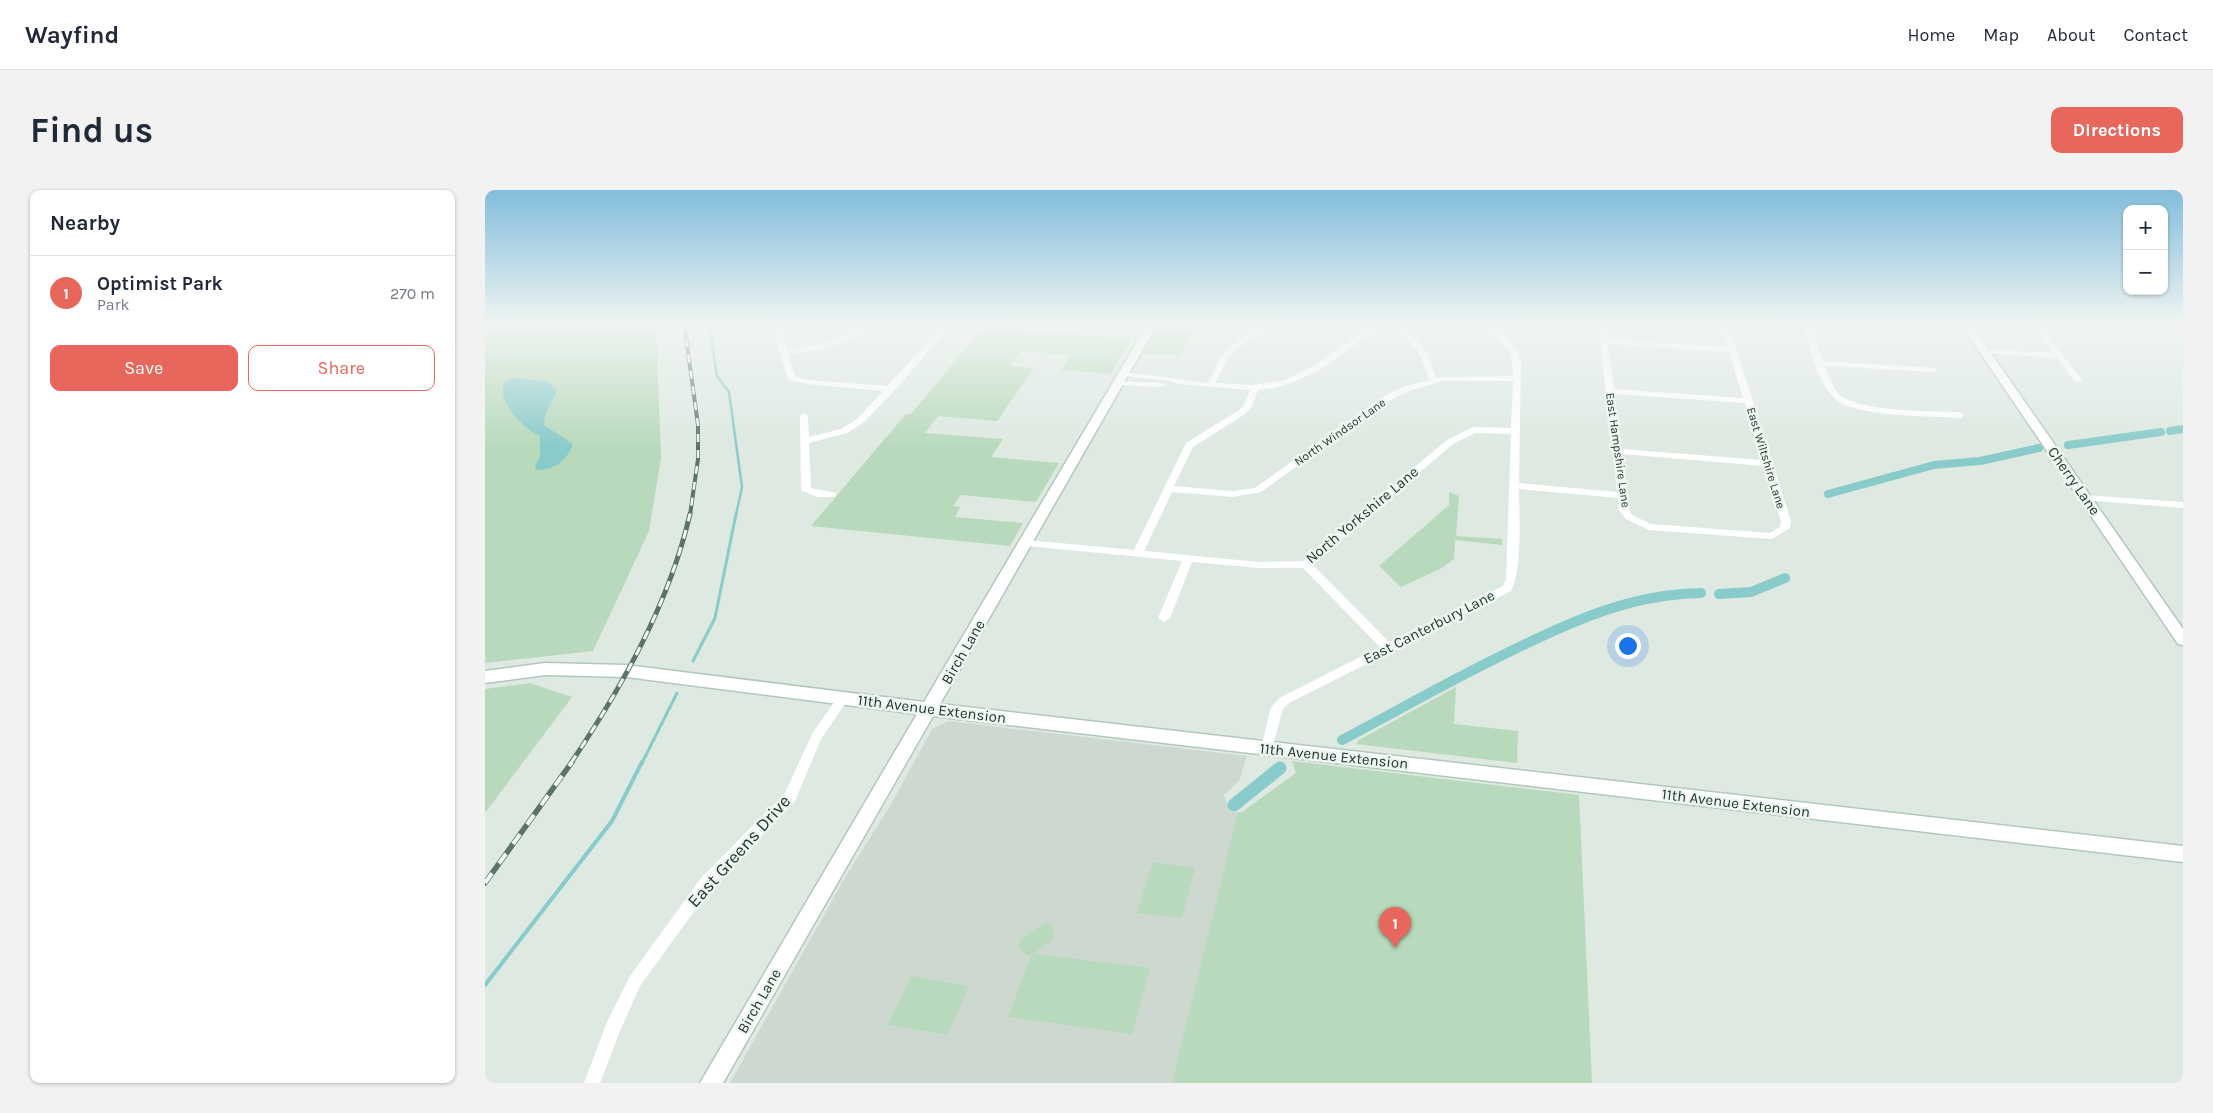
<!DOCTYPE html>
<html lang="en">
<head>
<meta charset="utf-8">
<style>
	:root { --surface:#fff; --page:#f2f2f3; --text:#1f2937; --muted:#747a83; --line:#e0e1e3; --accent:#e8675c }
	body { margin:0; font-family:Karla,sans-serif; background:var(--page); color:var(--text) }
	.controls { position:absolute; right:15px; top:15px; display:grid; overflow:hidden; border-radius:10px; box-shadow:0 1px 4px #0004 }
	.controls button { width:45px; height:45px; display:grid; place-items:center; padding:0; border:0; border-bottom:1px solid var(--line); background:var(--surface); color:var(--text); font:25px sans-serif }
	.you { position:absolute; left:1142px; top:455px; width:18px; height:18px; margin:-12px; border:4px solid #fff; border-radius:50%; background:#1a73e8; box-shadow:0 0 0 8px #1a73e833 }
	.badge { display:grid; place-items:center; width:32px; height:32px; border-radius:50%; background:var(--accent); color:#fff; font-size:16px; font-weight:700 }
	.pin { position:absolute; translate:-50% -41px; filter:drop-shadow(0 1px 2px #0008) }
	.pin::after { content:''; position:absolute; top:26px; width:18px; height:15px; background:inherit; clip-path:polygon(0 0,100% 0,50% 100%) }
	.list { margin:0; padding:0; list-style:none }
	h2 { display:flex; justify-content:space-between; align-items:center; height:65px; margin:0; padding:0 20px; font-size:21px }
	h2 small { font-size:16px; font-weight:400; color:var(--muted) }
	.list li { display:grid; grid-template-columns:32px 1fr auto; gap:15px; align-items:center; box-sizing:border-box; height:75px; padding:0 20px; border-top:1px solid var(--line) }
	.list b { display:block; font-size:19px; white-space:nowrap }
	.list p { margin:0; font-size:16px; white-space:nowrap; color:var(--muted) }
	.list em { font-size:16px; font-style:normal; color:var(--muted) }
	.actions { display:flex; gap:10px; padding:15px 20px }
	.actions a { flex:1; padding:11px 0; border:1px solid var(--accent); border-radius:10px; text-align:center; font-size:18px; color:var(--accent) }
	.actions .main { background:var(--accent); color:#fff }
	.map { position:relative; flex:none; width:1698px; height:893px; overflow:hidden; border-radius:10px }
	header { display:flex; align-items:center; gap:30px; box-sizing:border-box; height:70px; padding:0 25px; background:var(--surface); border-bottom:1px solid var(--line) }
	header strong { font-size:24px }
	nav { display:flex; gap:28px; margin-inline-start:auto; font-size:18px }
	.intro { display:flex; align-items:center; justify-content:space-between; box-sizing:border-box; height:120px; padding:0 30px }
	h1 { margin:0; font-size:35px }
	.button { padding:12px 22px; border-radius:10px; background:var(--accent); color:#fff; font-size:18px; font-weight:700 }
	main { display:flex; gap:30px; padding:0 30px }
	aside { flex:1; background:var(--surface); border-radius:10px; box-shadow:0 1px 4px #0004 }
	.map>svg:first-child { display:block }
	.built { fill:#cdd8d1 }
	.green { fill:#b8d9bb }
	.water { fill:#89cbca }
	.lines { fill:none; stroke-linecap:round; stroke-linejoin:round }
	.stream-far2 { stroke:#89cbca; stroke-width:2.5 }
	.stream-far1 { stroke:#89cbca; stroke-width:3 }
	.stream { stroke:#89cbca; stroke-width:4 }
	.canal-far2 { stroke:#89cbca; stroke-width:8 }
	.canal-far1 { stroke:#89cbca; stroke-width:10 }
	.canal { stroke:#89cbca; stroke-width:13 }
	.secondary-casing { stroke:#b2c8bc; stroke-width:3 }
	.street { fill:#fff; fill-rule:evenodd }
	.secondary { fill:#fff; fill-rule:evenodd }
	.rail-far2-casing { stroke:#5b7368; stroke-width:4 }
	.rail-far1-casing { stroke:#5b7368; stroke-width:5 }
	.rail-casing { stroke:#5b7368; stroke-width:5.5 }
	.rail-far2 { stroke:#eef6f1; stroke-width:2.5; stroke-dasharray:8; stroke-linecap:butt }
	.rail-far1 { stroke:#eef6f1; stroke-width:3; stroke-dasharray:9; stroke-linecap:butt }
	.rail { stroke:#eef6f1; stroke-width:4; stroke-dasharray:12; stroke-linecap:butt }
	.labels { text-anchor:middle; stroke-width:5; stroke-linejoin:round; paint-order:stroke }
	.far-street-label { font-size:12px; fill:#21372d; stroke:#eef6f1 }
	.street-label { font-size:15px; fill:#21372d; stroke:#eef6f1 }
	.near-street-label { font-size:18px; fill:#21372d; stroke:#eef6f1 }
</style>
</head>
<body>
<header>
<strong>Wayfind</strong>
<nav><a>Home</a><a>Map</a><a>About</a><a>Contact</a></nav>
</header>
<div class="intro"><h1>Find us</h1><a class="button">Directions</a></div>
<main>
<aside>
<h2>Nearby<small></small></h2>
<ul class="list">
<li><span class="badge">1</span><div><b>Optimist Park</b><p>Park</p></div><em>270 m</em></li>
</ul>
<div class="actions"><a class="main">Save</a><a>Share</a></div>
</aside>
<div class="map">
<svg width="1698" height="893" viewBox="0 0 1698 893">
	<rect width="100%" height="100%" fill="#dee9e2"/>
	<path class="built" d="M463,531L762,566L754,591L739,605L745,621L753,622L688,893H245L362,684L405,616L447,539Z"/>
	<path class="green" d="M0,133H171L176,268L164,341L108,461L0,473Z
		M502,133H543L538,141L647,148L626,184L576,180L586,165L536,161L525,176L549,178L512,231L453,226L440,243L518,249L506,267L574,273L551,312L476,305L468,316L475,317L470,327L538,333L525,356L326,336L421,224H426Z
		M675,133H731L704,148L696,165L658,163Z
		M964,302L974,306L971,346L1017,349V355L970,350L969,369L957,378L916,397L894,376L964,315Z
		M45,493L87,507L0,623V499Z
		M971,497L969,534L1033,541L1032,573L871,554L874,550Z
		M807,571L1094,605L1107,893H687L753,622H757L811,583Z
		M668,672L710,678L697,728L652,723Z
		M560,733L567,736L569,749L548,764L541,766L533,757L535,750Z
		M550,764L665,778L647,844L523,827L546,766Z
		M426,786L484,796L463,845L403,835Z"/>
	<path class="water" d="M28,188L65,192L72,201L60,225L59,235L88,254C82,271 69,280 51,280L50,276L55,267V246C39,240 12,212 19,193Z"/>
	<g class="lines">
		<path class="stream-far2" d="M224,133L232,186L244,202L257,297L251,325"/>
		<path class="stream-far1" d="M208,471L230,428L251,324
			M157,573L192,503"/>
		<path class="stream" d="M0,795L127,631L157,572"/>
		<path class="canal-far2" d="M1685,241L1698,239
			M1583,255L1676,242
			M1343,304L1449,275L1495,271L1554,258"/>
		<path class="canal-far1" d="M1234,404L1266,402L1300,388
			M857,550C912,521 966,490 1022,463C1085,432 1145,404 1216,403"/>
		<path class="canal" d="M749,615L795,578"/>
		<g class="secondary-casing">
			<path id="secondary" d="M663,133H673L455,514L1698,656V672L448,526L238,893H215L432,524L141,487L60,485L0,493V481L60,473L141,475L439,512Z
				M1475,133H1485L1698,439V455L1693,454Z"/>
		</g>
		<path class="street" d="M286,133H294L302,160C319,157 336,155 352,149C364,144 374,133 387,133C366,156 332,160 303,164L310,186L322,190L402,196L460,133H468L409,201L378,233L362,243L324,253L326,298L351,303V307H332L316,300L315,226L319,223L323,226L324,247L356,239L372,229L398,201L321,194L303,189Z
			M781,133H790L751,160L743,169L730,193L767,195L800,190L828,176L891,133H907L930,147L942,162L951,188L959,187L1028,186L1026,163L997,133H1005L1033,160L1036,174L1034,293L1132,302L1113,133H1121L1123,149L1243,157L1235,133H1243L1306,331L1305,338L1287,349L1164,340L1141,329L1134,320L1133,308L1034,299C1034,326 1038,378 1026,401L804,513L798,519L786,562L782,563L778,562L776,558L786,517L796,507L895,457L818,378H774L707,372L685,428L679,432L673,428L697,371L542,356L537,353L542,350L649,360L701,253L754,220L759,215L765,200L692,194L685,191L639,186L635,184L639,182L723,193L735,168L745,156ZM899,135C927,148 936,160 944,190L918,197L892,210L770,298L748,301L689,296L708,257L760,224L767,216L773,200C822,197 860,161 899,135ZM1123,154L1244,162L1258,208L1129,199ZM959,191H1028L1026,238L988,237L962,250L818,371L774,372L659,361L687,302L748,307L776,302L898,214L924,201ZM1130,204L1260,213L1277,270L1136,259ZM990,243L1026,244L1021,389L1018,396L904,452L827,374L968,254ZM1137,264L1279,276L1296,331L1295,337L1285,343L1166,334L1147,325L1144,320Z
			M1316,133H1356L1431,138L1432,140L1428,142L1325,136L1338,171L1449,178L1453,180L1449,182L1340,176C1344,185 1348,199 1356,206C1377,222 1448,221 1475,222L1479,225L1475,228C1448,226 1364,227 1348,207C1331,187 1325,157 1316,133Z
			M1625,133H1647L1643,135L1604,140H1561L1562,145L1597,190L1593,192H1590L1572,168L1499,163L1495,161L1499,159L1568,163L1554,145V137L1563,135L1604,136Z
			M631,191L676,193L680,195L676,197L634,195L630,193Z
			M1601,305L1698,312V318L1598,310L1596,308Z
			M358,503L362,505L364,508L336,549L310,611L226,698L155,796L135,841L115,893H99L122,832L145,786L216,688L300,603L327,544L354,505Z"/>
		<use href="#secondary" class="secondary"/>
		<g class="rail-far2-casing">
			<path id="rail-far2" d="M199,133L213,235V269L205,325"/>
		</g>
		<g class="rail-far1-casing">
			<path id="rail-far1" d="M86,573C137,497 184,414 205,324"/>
		</g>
		<g class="rail-casing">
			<path id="rail" d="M0,693L87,572"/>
		</g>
		<use href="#rail-far2" class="rail-far2"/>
		<use href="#rail-far1" class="rail-far1"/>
		<use href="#rail" class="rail"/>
	</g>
	<linearGradient id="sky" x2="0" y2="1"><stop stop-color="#82bddc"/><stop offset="0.52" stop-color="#f0f5f2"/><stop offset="1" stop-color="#f0f5f2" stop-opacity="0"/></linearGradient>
	<rect width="1698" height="258" fill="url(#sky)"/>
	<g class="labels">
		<g class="far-street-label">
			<text transform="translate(855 242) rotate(-35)" y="4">North Windsor Lane</text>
			<text transform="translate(1133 260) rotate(82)" y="4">East Hampshire Lane</text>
			<text transform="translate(1281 268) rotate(73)" y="4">East Wiltshire Lane</text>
		</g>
		<g class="street-label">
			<text transform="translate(1589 291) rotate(55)" y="5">Cherry Lane</text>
			<text transform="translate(877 325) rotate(-40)" y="5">North Yorkshire Lane</text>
			<text transform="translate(944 437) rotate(-27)" y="5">East Canterbury Lane</text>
			<text transform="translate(478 462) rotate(-60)" y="5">Birch Lane</text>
			<text transform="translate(447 519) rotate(7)" y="5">11th Avenue Extension</text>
			<text transform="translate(849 566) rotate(6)" y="5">11th Avenue Extension</text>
			<text transform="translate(1251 613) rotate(7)" y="5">11th Avenue Extension</text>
			<text transform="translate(274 811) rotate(-60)" y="5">Birch Lane</text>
		</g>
		<g class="near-street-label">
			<text transform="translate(254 661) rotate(-48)" y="6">East Greens Drive</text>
		</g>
	</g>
</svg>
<div class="controls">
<button>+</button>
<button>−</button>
</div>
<div class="you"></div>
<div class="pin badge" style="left:910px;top:758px">1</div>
</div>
</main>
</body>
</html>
